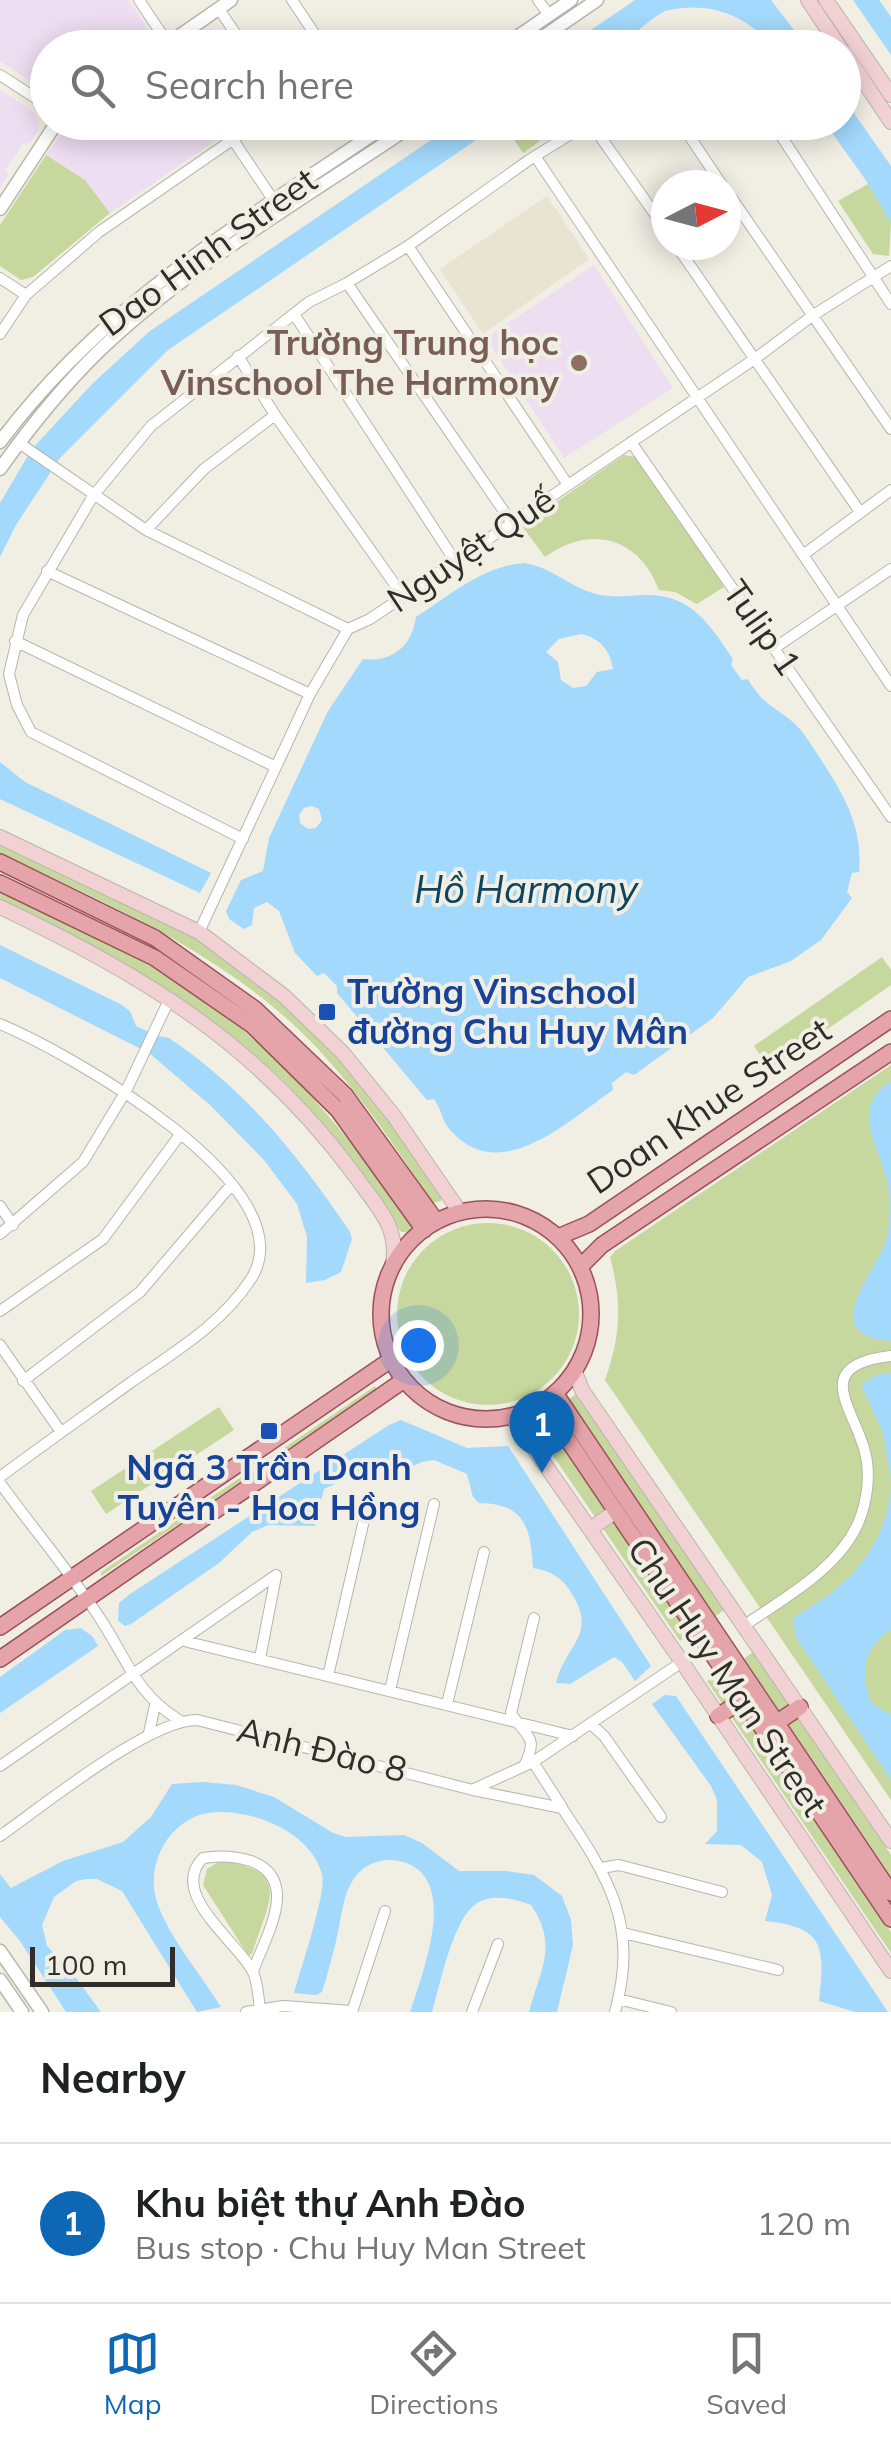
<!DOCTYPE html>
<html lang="en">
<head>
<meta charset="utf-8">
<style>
	:root { --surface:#fff; --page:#f6f6f6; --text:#202124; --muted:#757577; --line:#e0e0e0; --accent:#0d67b4 }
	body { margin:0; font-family:Mulish,sans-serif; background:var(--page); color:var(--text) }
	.compass { position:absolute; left:651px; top:170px; width:90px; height:90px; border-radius:50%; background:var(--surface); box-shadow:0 5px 25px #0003; rotate:84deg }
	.scale { position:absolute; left:30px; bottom:25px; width:145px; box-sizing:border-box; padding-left:10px; border:5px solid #2f2e2a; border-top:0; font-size:28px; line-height:35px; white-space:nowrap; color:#2f2e2a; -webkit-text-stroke:8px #f1eee4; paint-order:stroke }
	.you { position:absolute; left:418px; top:1345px; width:35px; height:35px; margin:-25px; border:8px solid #fff; border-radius:50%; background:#1a73e8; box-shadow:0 0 0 15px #1a73e833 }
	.badge { display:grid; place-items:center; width:65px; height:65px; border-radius:50%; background:var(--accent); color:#fff; font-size:32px; font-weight:700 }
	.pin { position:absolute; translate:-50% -82px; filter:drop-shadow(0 2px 5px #0008) }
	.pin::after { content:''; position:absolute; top:52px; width:35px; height:30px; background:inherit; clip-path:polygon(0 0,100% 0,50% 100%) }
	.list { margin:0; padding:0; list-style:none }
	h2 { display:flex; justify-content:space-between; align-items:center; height:130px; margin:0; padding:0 40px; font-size:42px }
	h2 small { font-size:32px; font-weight:400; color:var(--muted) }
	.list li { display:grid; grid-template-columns:65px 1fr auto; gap:30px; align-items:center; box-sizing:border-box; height:160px; padding:0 40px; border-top:2px solid var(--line) }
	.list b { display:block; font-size:38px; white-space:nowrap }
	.list p { margin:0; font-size:32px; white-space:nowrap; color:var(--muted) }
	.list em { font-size:32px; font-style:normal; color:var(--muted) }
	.icon { flex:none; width:55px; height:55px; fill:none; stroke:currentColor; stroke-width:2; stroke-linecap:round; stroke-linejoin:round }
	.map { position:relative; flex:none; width:891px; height:2012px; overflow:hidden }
	.search { position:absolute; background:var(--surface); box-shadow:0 5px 25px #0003; left:30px; right:30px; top:30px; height:110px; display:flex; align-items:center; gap:25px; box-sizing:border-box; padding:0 35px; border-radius:55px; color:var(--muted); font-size:38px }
	.sheet { height:290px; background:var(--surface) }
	nav { display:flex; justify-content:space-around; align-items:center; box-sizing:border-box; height:140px; border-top:2px solid var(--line); background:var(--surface); font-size:28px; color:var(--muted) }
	nav a { display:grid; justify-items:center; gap:5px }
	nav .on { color:var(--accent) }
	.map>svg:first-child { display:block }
	.built { fill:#e9e3d2 }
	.education { fill:#eddef1 }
	.green { fill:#c6d89d }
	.water { fill:#a3d9fc; fill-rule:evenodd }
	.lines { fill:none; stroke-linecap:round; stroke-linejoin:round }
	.minor-casing { stroke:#b8b5ac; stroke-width:12 }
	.tertiary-casing { stroke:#b8b5ac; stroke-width:15 }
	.secondary-casing { stroke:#b8b5ac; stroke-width:16 }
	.primary-casing { stroke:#9a5258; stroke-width:18 }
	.minor { stroke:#fff; stroke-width:10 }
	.tertiary { stroke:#fff; stroke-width:12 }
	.secondary { stroke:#f2d1d4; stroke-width:14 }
	.primary { stroke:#e5a3aa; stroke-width:15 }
	.education-dot { fill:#8d6e63; stroke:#f1eee4; stroke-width:4 }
	.transit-dot { fill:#1a4fb4; stroke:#f1eee4; stroke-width:4 }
	.labels { text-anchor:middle; stroke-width:8; stroke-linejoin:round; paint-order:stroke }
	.street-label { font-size:35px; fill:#2f2e2a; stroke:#f1eee4 }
	.education-label { font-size:35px; font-weight:bold; fill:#785e54; stroke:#f1eee4; text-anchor:end }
	.transit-label { font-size:35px; font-weight:bold; fill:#164399; stroke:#f1eee4; text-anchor:start }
	.water-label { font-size:38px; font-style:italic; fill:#0c4561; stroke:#f1eee4 }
</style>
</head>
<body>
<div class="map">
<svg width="891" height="2012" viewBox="0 0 891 2012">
	<rect width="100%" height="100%" fill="#f1eee4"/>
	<path class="built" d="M547,196L589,259L483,334L440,269Z"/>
	<path class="education" d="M0,0H129L150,33L147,45L48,48L47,92L0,61Z
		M0,90L35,113L39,130L30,143L23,144L5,170L8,175L0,188Z
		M212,122L216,129L213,142L110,213L85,180L46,155L70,123Z
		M594,265L673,388L564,458L486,338Z"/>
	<path class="green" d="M503,123H527L540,141L523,153Z
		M46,155L85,180L110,213L33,277L21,280L0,266V225Z
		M868,184L891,222L889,256L873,254L838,201Z
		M624,455L635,457L641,463L724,587L697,604L675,592L659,590C639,537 590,524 545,557L522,526Z
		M0,841L197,938L280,1000L340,1056L391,1122L442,1197L441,1201L433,1203C397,1150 362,1096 318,1049C232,957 112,906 0,853Z
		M0,889C58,916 115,943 169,976C269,1037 346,1129 411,1226L409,1232H401L371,1186L314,1116L283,1080L231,1035L159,984L0,901Z
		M882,957L891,970V985L770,1069L754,1046Z
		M891,1065V1800L605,1380C621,1336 622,1301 610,1257L615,1251Z
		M397 1314a91 91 0 1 1 182 0a91 91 0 1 1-182 0Z
		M375,1386L377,1391L101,1576V1572Z
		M577,1393L725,1609L715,1617L567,1401Z
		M219,1407L234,1430L106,1514L91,1491Z
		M543,1418L690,1634L680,1641L532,1425Z
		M753,1652L891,1855V1876L744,1659Z
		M716,1674L891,1932V1953L707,1681Z
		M220,1861C294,1870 268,1902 252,1954L248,1955L203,1885L207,1869Z"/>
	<path class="water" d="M635,0H771L807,47H773C747,15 708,0 665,11C647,20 632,39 613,46C600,51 579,48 566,47Z
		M853,0H879L891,17V55Z
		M844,99L891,166V223L865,179L825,123L844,122Z
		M456,123H501L168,350L60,458L16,525L0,557V503L32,449L93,383L150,331Z
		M524,563C552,567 569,587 596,594C611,598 627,596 643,595C690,593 709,623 733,659L731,665L742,680L748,679C762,704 774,706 794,723C805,733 813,748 822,761C845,797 863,828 859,872L852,873L847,892L852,898L821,940L791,961L748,977L713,1018L634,1075L626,1072L612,1083L613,1090C570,1119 502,1186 452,1132C441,1120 443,1112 434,1099L427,1100L337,993V986L324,973L317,976L295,953L279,911L267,902L254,908L252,925L244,929L229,919L226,911L241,880L263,871L269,838L328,711L363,659C392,663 412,646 416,617C449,596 483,566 524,563ZM581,634C600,638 610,650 613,669L597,672L586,686L573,688L561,680L558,662L546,652L559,639ZM311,806L319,809L322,820L316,828L308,829L300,823L299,815L304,808Z
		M0,762L25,782L211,873L200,893L0,799Z
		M0,945L120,1004L130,1011L136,1026L158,1036L169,1038C244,1088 300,1157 350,1232L352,1239L341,1272L325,1280L306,1283L307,1237L297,1204L264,1160L210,1105L149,1053L0,978Z
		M891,1081V1341C815,1336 875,1274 886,1241C891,1223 891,1204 888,1186C881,1146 847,1110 891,1081Z
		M891,1373V1479L883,1433L861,1385L876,1375Z
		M401,1420L467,1448L508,1446L651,1666L635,1681L622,1662L614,1657L570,1684L556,1683C565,1645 598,1635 572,1594C563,1578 551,1571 533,1568C530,1529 527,1504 479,1503L473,1497L467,1474L434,1460L422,1462L396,1474L365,1470L324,1489L315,1526L268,1525L252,1532L219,1563L131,1624L125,1626L118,1621L119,1603L130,1594L389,1425Z
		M891,1488V1629C863,1650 859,1671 872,1703L891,1715V1780L795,1636L794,1617C846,1588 885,1550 891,1488Z
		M81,1628L93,1637L98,1646L0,1713V1677L65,1630Z
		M665,1695L676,1696L888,2012H855L819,2001C824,1949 827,1927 765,1921L772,1895L762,1862L741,1845L705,1844L717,1831V1800L711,1786L652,1704Z
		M203,1782L236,1785L274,1797L333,1833L346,1837L404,1835L422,1843L459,1871H507L534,1875L562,1896L571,1920L573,1945L557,2012H529C540,1969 559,1946 531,1905C515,1899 493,1893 477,1903C453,1918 440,1985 432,2012H410C423,1971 465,1867 392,1860C376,1859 361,1867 353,1880C343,1895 342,1914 338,1932C334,1952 328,1972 322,1992L316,1995L294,1993C300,1970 327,1893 322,1874C311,1833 255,1810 216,1812C172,1814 144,1862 157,1902C168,1936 202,1976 221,2007L197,2012L122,1891L97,1879H86L76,1881L54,1897L42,1925L47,1946L71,1971L101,2012H66L20,1941L0,1917V1874L11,1888L63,1861L123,1842L151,1817L172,1784Z"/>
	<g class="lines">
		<g class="minor-casing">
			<path id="minor" d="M139,0L171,48
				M292,0L324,48
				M538,0L549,15
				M219,9L245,48
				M692,48L704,44L721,48
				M0,75L48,106
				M221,122L274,201
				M590,122L666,230
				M680,122L722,185
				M772,122L891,304
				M535,156L891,686
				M726,190L891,429
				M676,245L860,512
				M408,246L568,485
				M0,278L26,295L0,334
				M347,283L512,523
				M26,295L99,232L258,122
				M294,314L455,561
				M238,356L275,415L403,596
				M631,442L891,817
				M19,443L146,530L348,629
				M146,530L204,469L275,415
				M803,555L891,490
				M47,571L310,694
				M15,641L276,767
				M776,647L891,569
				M243,839L31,732L17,705L9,674L23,615L93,496L151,426L309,302L347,283L408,246L529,160L590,122
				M199,932L310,694L348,629L370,619L756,358L812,316L891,266
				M0,1024C67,1052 310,1187 251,1279C221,1325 174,1352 130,1383C87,1414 43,1445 0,1477
				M0,1206L13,1225
				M0,1234L83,1162L126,1091L170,998
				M0,1311L103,1239L179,1136
				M0,1345L61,1432
				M23,1381L140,1292L232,1184
				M0,1483C34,1530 72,1574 103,1623C128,1662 137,1694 179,1720
				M745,1625C784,1598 840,1568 859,1521C867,1501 871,1474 865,1452C854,1408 809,1365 891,1356
				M184,1641L573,1736
				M260,1658L276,1576
				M328,1676L364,1520
				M390,1690L434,1504
				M447,1704L484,1552
				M592,1725L604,1736L661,1817
				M149,1733L155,1705
				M533,1762L562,1807
				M0,1766L276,1575
				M524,1766C540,1735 525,1737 511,1713L534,1618
				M474,1789L533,1762L682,1662
				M0,1836C44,1805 149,1720 197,1720L473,1790L562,1808C609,1878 639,1925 615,2012
				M601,1868L619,1865L722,1892
				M623,1933L778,1970
				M253,1971C266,1935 301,1880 251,1861C235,1856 220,1855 203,1858C168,1893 236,1941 252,1970C258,1980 258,1997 260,2008
				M618,1999L671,2012
				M246,2012L283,2006L352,2011
				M352,2012L385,1911
				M472,2012L498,1944"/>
		</g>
		<g class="tertiary-casing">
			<path id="tertiary" d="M162,48L231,0
				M501,48L571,0
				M527,48L597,0
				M0,209L57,122
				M0,442C105,301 247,220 391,122
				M0,469C30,427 62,387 99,351C188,265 313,193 417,122
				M0,1951L42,2012
				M0,1980L22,2012"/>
		</g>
		<g class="secondary-casing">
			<path id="secondary" d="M808,0L840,48
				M826,0L891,95
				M844,52L891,122
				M0,837L199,932L284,996L343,1053L394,1116L460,1212
				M0,907C146,976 259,1045 356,1177C377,1207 399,1226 393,1264
				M575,1372L582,1390L891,1841
				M512,1417L682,1662L891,1971
				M590,1529L616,1511"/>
		</g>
		<g class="primary-casing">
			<path id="primary" d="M0,862L155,938L255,1009L345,1095L436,1221
				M0,883L155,958L252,1025L338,1110L424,1230
				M381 1314a105 105 0 1 1 210 0a105 105 0 1 1-210 0Z
				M558,1237L589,1224L891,1019
				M580,1267L602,1245L891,1052
				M555,1393L891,1893
				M543,1403L891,1919
				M0,1627L392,1359
				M0,1659L404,1380
				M718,1716L743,1700
				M776,1723L800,1707"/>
		</g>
		<use href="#minor" class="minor"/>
		<use href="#tertiary" class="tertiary"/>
		<use href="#secondary" class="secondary"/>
		<use href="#primary" class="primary"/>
	</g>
	<circle class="education-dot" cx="579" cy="363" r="10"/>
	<g class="transit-dot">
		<rect x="317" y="1002" width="20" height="20" rx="5"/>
		<rect x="259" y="1421" width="20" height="20" rx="5"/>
	</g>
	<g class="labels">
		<g class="street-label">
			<text transform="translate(208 252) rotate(-36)" y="12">Dao Hinh Street</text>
			<text transform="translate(471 550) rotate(-34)" y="12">Nguyệt Quế</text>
			<text transform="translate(762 628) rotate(55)" y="12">Tulip 1</text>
			<text transform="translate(709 1106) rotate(-34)" y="12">Doan Khue Street</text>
			<text transform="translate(727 1677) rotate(56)" y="12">Chu Huy Man Street</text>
			<text transform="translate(322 1750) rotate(14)" y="12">Anh Đào 8</text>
		</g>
		<g class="education-label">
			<text x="559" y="355">Trường Trung học<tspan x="559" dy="40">Vinschool The Harmony</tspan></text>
		</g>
		<g class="transit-label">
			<text x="347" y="1004">Trường Vinschool<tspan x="347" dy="40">đường Chu Huy Mân</tspan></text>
			<text x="269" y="1480" text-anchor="middle">Ngã 3 Trần Danh<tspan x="269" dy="40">Tuyên - Hoa Hồng</tspan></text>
		</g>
		<g class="water-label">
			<text x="526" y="903">Hồ Harmony</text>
		</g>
	</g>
</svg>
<svg class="compass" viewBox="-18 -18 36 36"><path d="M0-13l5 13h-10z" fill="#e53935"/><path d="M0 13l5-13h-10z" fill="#757577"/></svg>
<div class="scale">100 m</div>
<div class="you"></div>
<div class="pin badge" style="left:542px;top:1473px">1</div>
<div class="search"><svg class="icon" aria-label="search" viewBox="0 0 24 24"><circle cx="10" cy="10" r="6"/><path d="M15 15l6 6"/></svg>Search here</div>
</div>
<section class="sheet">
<h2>Nearby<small></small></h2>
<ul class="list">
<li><span class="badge">1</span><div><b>Khu biệt thự Anh Đào</b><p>Bus stop · Chu Huy Man Street</p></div><em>120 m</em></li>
</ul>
</section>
<nav>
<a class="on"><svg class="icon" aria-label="map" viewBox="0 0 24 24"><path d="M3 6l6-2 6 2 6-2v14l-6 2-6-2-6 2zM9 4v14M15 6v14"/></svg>Map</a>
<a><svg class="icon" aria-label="directions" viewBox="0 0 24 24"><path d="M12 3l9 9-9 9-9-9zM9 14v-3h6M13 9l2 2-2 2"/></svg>Directions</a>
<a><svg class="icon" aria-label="saved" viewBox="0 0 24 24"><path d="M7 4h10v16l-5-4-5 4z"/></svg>Saved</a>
</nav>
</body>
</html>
